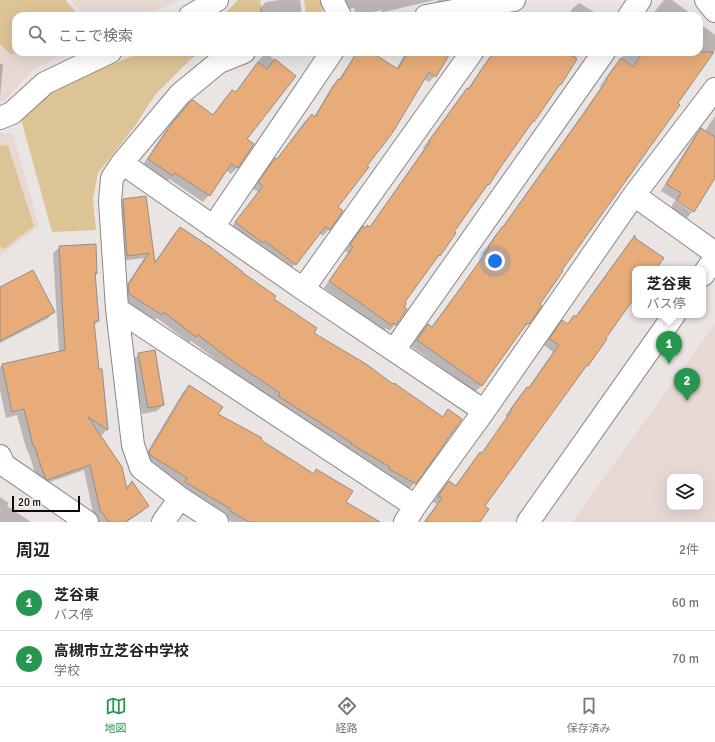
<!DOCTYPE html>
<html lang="ja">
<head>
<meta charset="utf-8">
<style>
	:root { --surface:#fff; --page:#f2f2f2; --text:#222; --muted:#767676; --line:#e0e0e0; --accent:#27964f }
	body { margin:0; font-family:Signika,"Noto Sans JP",sans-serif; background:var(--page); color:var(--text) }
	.controls { position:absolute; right:12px; bottom:12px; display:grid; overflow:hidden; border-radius:8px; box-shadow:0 4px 16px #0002 }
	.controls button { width:36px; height:36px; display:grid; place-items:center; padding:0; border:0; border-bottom:1px solid var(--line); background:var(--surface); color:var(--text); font:20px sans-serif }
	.scale { position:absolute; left:12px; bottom:10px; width:68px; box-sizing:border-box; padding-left:4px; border:2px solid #0d0b0a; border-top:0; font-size:11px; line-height:14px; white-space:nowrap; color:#0d0b0a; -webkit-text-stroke:3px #f7f1ef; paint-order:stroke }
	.you { position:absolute; left:495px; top:261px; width:14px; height:14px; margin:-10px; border:3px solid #fff; border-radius:50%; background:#1a73e8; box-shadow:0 0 0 6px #1a73e833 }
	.badge { display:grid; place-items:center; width:26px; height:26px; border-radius:50%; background:var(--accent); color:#fff; font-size:13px; font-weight:700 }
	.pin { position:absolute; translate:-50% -33px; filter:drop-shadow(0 1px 2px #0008) }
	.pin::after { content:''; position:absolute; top:21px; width:14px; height:12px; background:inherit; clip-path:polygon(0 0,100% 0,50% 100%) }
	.popup { position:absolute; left:632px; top:266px; width:74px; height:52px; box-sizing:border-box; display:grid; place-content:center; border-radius:8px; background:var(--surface); filter:drop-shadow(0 1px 3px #0005); font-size:13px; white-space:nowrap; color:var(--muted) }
	.popup b { font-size:15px; color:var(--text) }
	.popup::after { content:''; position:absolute; left:50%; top:100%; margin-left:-8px; border:8px solid transparent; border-top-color:var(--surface) }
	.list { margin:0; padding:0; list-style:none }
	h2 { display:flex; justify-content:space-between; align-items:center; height:52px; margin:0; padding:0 16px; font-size:17px }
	h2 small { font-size:13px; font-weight:400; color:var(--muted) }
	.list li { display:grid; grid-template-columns:26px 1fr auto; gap:12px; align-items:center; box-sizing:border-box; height:56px; padding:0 16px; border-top:1px solid var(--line) }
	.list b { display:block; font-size:15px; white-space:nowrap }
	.list p { margin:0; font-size:13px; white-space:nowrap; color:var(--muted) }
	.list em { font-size:13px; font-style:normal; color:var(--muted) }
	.icon { flex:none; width:22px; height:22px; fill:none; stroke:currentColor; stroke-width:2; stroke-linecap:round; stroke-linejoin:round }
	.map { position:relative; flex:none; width:715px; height:522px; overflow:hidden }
	.search { position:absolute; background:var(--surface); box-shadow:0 4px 16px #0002; left:12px; right:12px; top:12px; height:44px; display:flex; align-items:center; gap:10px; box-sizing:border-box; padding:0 14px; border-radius:12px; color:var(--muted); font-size:15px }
	.sheet { height:164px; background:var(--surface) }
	nav { display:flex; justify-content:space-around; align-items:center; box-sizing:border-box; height:56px; border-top:1px solid var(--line); background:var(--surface); font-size:11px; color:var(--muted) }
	nav a { display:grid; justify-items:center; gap:2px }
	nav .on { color:var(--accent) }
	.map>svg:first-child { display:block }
	.built { fill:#e7d8d4; fill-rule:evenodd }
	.green { fill:#dcc496 }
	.shadow { fill:#0003 }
	.building { fill:#e7ac79; stroke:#938e8b }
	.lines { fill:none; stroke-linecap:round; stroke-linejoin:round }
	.minor-casing { stroke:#8d8785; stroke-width:24 }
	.minor { stroke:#fff; stroke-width:22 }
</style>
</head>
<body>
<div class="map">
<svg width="715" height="522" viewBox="0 0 715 522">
	<rect width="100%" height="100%" fill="#eae4e2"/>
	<path class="built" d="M0,0H67L81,16H16V52H61L51,61L34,68L4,101L0,102Z
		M71,0H180L143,16H84Z
		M0,133L13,134L39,226L0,256Z
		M715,324V522H572ZM670,477H700V507H670Z"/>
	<path class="green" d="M0,0H65L79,16H16V52H43L42,53L10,54L0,44Z
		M238,0H260L263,16H222Z
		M304,0H320L324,8L320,16H306Z
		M142,52H203L191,59L155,95L135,126L98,173L93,199L96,230L52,232L21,119L45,96L65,84Z
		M0,145L8,146L34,226L4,249L0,247Z"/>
	<path class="shadow" d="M279,0H300L302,16H261L260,8L266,2Z
		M340,0H435L380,13L382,10L356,16L354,8L342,11Z
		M438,0H449L436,3Z
		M664,0H672L694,16H651Z
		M579,3L601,16H568L572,9Z
		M699,23L715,35V50L560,270L538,304L541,306L528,324L522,330L482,385L475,392L411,346L422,331L428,325L431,328L484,255L482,254L496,234L501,229L581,116L601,87L600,86L615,65L620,60L626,52H699Z
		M357,52H369L396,69L406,52H449L435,76L429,82L424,79L337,207L342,211L329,229L323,236L319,233L295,264L289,270L230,229L258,192L253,189L269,166L275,159L276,160L305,121L312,115L314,117L332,86L339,79Z
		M493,52H583L578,57L577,56L560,84L556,89L533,121L527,127L488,184L484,188L453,232L455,233L403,303L396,324L389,331L386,328L384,331L324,288L348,253L345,251L357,234L363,227L365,229L369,228L424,149L423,148L461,96L467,90L477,75Z
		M266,53L295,76L246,140L253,144L237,168L231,174L226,170L209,195L203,202L169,179L166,182L142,166L166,130L183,110L212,116L226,97L232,91L235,93L260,59Z
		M0,64H3L0,98Z
		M715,116V178L712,181L693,212V211L661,191L695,135L701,129L705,131Z
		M123,200L154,263L174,234L180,228L273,299L312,333L442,417L448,410L415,483L409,489L272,403L274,400L222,364L191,341L189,342L157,318L155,320L123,300L122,292L144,258L121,261L117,206Z
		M674,201L692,212L687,218L671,208Z
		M634,238L655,269H635V295L604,338L606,340L587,366L580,372L483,506L478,522H425L424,521L437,504L433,502L443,488L449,482L455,486L474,460L481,454L507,417L505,416L521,394L527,388H528L553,352L544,345L556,328L562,321L567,324L574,316L575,317L628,244Z
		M95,245L96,273L95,275L98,321L93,326L98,370H101L107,430L101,436L97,433L126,488L132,482L148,505L142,512L127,522H98L94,517L84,470L41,485H39L28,451H27L17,415L6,418L0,390V367L2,365L59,352L53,253L60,247Z
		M0,291L54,312L47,319L0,343Z
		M139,354L163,405L157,411L142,414L133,360Z
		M189,386L216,415L260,440L313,475L317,471L345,502L378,522H232L179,488L182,485L144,461L143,459L183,392Z
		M0,497L9,503L7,506L31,522H0Z"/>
	<path class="building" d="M357,52H371L398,69L408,52H451L436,77L429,72L393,132L367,166L369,167L338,207L343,211L330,230L325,227L296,265L265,241L263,243L235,222L263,186L258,182L275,158L277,159L312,114L315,117L338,79L340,80Z
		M494,52H565L577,59L561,85L560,84L534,122L533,121L500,168L489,185L488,184L454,232L456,233L440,256L439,255L405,302L406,304L404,307L407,309L396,325L393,323L391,325L329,281L353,247L350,244L363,226L366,228L367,225L370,227L430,142L429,141L467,88L469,89L483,67Z
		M643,52H714L678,103L680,105L562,270L563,271L540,304L542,306L529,324L527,323L482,386L417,340L428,324L432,327L460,289L489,248L488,247L502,227H503L587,109L607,80L606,79L621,58L633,67Z
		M275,59L296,76L247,139L254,144L238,168L231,164L210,196L175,173L173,176L148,159L172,123L189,103L193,100L213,115L232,90L236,92L258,62L267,69Z
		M701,128L715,137V178L694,212L676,201L681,193L666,184Z
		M146,196L155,263L180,227L209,246L243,272V273L276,296L274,299L317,328L314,333L366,364L393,384L394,383L443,417L448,409L462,419L416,484L389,469L390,467L351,444L352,443L278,396L280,393L228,358L198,335L196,337L164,312L162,315L129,294L128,285L149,253L127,256L123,199Z
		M635,235V238L664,258L656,269H635V297L606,338L607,339L588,366L587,365L485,506L489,509L480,522H425L442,498L438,496L449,481L456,486L480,452L482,453L512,410L511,409L527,387L529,388L559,345L549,339L562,320L568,324L574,315L576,317Z
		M96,244L97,274L95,272L99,321L94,322L99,369H102L108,430L88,417L122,467L127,489L132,481L149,506L125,522H109L100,510L90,465L47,480L45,478L34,445L33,446L24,409L12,412L2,364L65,350L59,246Z
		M33,270L55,312L0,341V287Z
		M155,350L164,405L148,408L138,353Z
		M189,385L223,407L218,414L262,438L261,440L314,474L316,469L353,491L346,502L380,522H249L230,511L231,509L185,482L187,478L150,455L149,452Z"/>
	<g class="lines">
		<g class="minor-casing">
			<path id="minor" d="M332,0L340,16
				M706,0L715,11
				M190,16L217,0
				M426,16L514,0
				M629,16L640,0
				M0,118L12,113L45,83L110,52
				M122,163L303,289L484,411
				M634,195L715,253
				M213,227L332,52
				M703,275L715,258
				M303,289L472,52
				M117,309L415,506
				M394,350L604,52
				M0,456L4,465L87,522
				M163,522L180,498
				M217,522L180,498L141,468L133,445L117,309L110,201L112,178L122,163L180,94L219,62L244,52
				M405,522L415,506L484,411L634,195L715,89
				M528,522L674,315"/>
		</g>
		<use href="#minor" class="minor"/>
	</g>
</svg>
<div class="controls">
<button><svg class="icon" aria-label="layers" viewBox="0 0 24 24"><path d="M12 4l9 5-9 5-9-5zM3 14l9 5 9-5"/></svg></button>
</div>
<div class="scale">20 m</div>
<div class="you"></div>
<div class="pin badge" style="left:669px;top:364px">1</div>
<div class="popup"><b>芝谷東</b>バス停</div>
<div class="pin badge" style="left:687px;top:401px">2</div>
<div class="search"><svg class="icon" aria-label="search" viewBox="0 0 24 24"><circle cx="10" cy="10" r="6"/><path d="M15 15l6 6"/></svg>ここで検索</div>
</div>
<section class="sheet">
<h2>周辺<small>2件</small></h2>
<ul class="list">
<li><span class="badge">1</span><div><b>芝谷東</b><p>バス停</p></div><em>60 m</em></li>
<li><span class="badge">2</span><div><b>高槻市立芝谷中学校</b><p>学校</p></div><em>70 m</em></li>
</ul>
</section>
<nav>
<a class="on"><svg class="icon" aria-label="map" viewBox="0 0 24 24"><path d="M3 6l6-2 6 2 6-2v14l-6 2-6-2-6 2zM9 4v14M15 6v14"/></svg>地図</a>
<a><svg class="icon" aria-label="directions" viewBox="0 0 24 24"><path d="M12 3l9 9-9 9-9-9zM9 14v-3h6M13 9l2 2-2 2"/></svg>経路</a>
<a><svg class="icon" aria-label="saved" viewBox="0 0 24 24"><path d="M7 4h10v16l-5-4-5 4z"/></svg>保存済み</a>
</nav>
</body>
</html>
